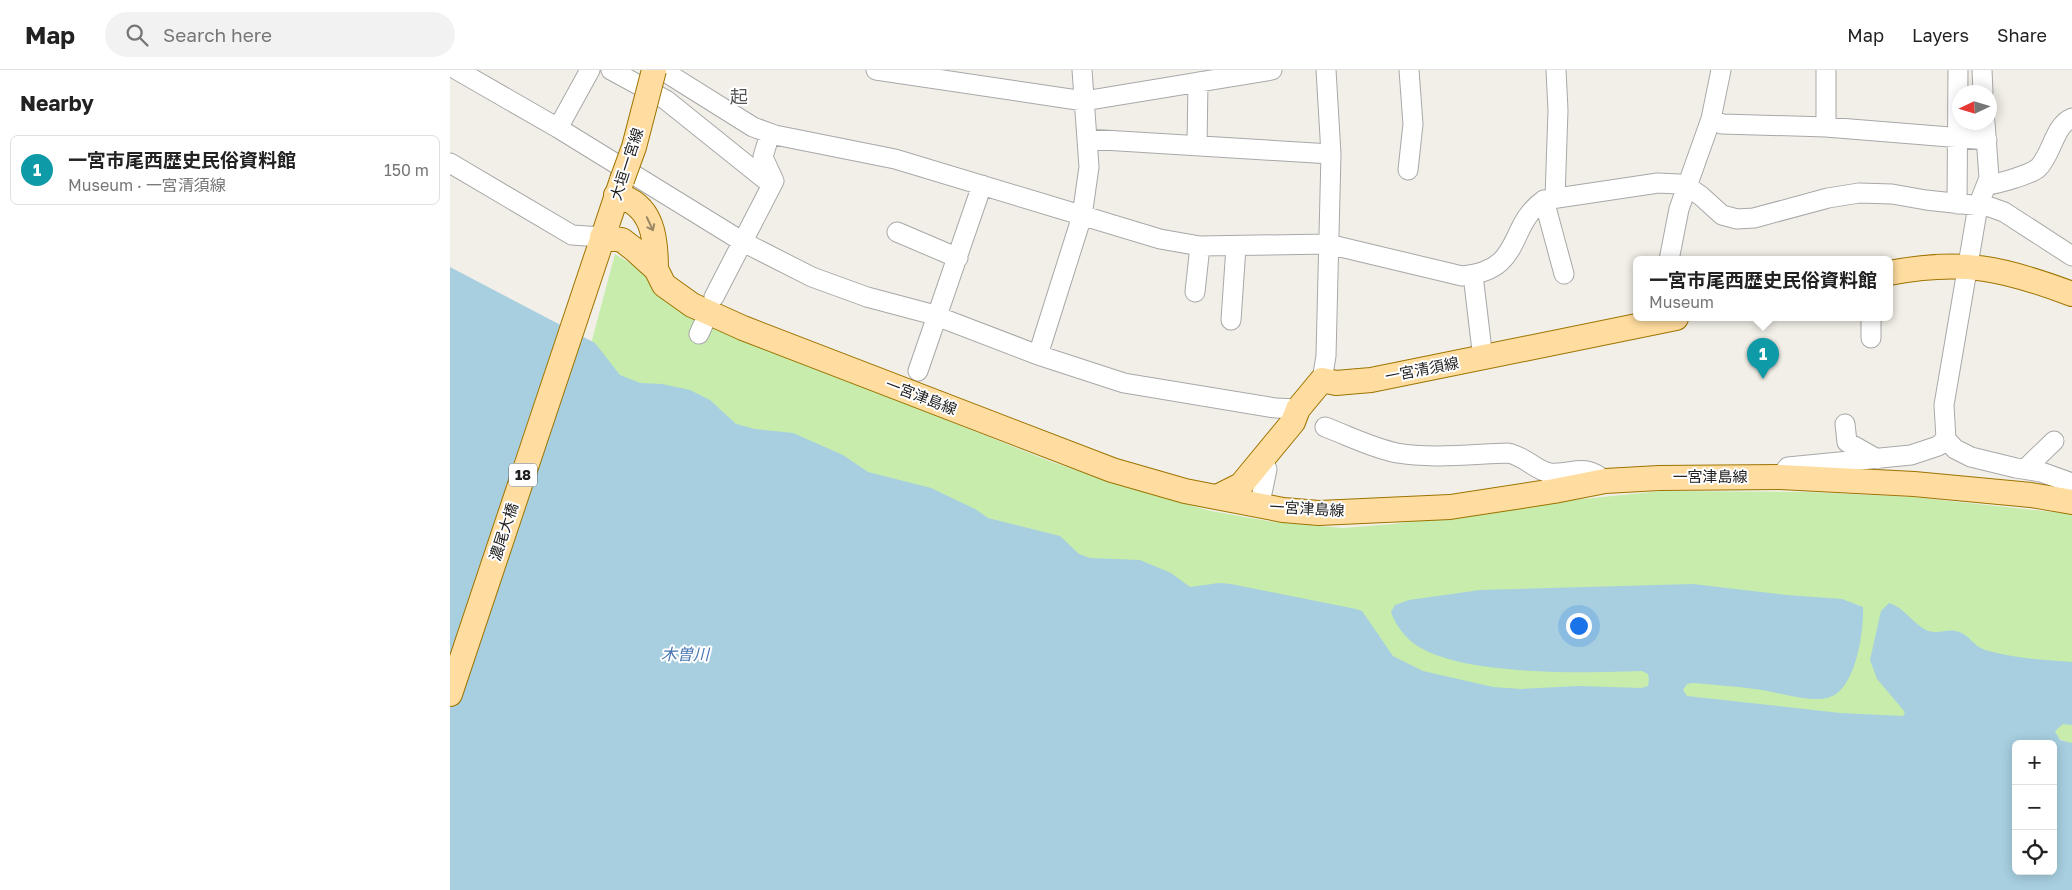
<!DOCTYPE html>
<html lang="en">
<head>
<meta charset="utf-8">
<style>
	:root { --surface:#fff; --page:#f2f2f2; --text:#222; --muted:#767676; --line:#e0e0e0; --accent:#0f766e }
	body { margin:0; font-family:"Golos Text","Noto Sans JP",sans-serif; background:var(--page); color:var(--text) }
	.controls { position:absolute; right:15px; bottom:15px; display:grid; overflow:hidden; border-radius:8px; box-shadow:0 2px 12px #0003 }
	.controls button { width:45px; height:45px; display:grid; place-items:center; padding:0; border:0; border-bottom:1px solid var(--line); background:var(--surface); color:var(--text); font:25px sans-serif }
	.compass { position:absolute; left:1502px; top:15px; width:45px; height:45px; border-radius:50%; background:var(--surface); box-shadow:0 2px 12px #0003; rotate:266deg }
	.you { position:absolute; left:1128px; top:555px; width:18px; height:18px; margin:-12px; border:4px solid #fff; border-radius:50%; background:#1a73e8; box-shadow:0 0 0 8px #1a73e833 }
	.badge { display:grid; place-items:center; width:32px; height:32px; border-radius:50%; background:var(--accent); color:#fff; font-size:16px; font-weight:700 }
	.pin { position:absolute; translate:-50% -41px; filter:drop-shadow(0 1px 2px #0008) }
	.pin::after { content:''; position:absolute; top:26px; width:18px; height:15px; background:inherit; clip-path:polygon(0 0,100% 0,50% 100%) }
	.popup { position:absolute; left:1183px; top:186px; width:260px; height:65px; box-sizing:border-box; display:grid; place-content:center; border-radius:8px; background:var(--surface); filter:drop-shadow(0 1px 4px #0005); font-size:16px; white-space:nowrap; color:var(--muted) }
	.popup b { font-size:19px; color:var(--text) }
	.popup::after { content:''; position:absolute; left:50%; top:100%; margin-left:-10px; border:10px solid transparent; border-top-color:var(--surface) }
	.list { margin:0; padding:0; list-style:none }
	h2 { display:flex; justify-content:space-between; align-items:center; height:65px; margin:0; padding:0 20px; font-size:21px }
	h2 small { font-size:16px; font-weight:400; color:var(--muted) }
	.list li { display:grid; grid-template-columns:32px 1fr auto; gap:15px; align-items:center; box-sizing:border-box; height:70px; margin:0 10px 10px; padding:0 10px; border:1px solid var(--line); border-radius:8px }
	.list b { display:block; font-size:19px; white-space:nowrap }
	.list p { margin:0; font-size:16px; white-space:nowrap; color:var(--muted) }
	.list em { font-size:16px; font-style:normal; color:var(--muted) }
	.icon { flex:none; width:28px; height:28px; fill:none; stroke:currentColor; stroke-width:2; stroke-linecap:round; stroke-linejoin:round }
	.map { position:relative; flex:none; width:1622px; height:820px; overflow:hidden }
	header { display:flex; align-items:center; gap:30px; box-sizing:border-box; height:70px; padding:0 25px; background:var(--surface); border-bottom:1px solid var(--line) }
	header strong { font-size:24px }
	nav { display:flex; gap:28px; margin-inline-start:auto; font-size:18px }
	.search { width:350px; height:45px; background:var(--page); display:flex; align-items:center; gap:12px; box-sizing:border-box; padding:0 18px; border-radius:28px; color:var(--muted); font-size:19px }
	main { display:flex }
	aside { flex:1; background:var(--surface) }
	.map>svg:first-child { display:block }
	.grass { fill:#c7ecac }
	.water { fill:#a7cfe0; fill-rule:evenodd }
	.lines { fill:none; stroke-linecap:round; stroke-linejoin:round }
	.minor-casing { stroke:#a8a8a8; stroke-width:21 }
	.major-casing { stroke:#9d7400; stroke-width:26 }
	.minor { stroke:#fff; stroke-width:19 }
	.major { stroke:#ffdc9f; stroke-width:24 }
	.major-bridge-casing { stroke:#9d7400; stroke-width:26; stroke-linecap:butt }
	.major-bridge { stroke:#ffdc9f; stroke-width:24 }
	.oneway { stroke:#9b8866 }
	.labels { text-anchor:middle; stroke-width:4; stroke-linejoin:round; paint-order:stroke }
	.shield { fill:#fff; stroke:#646464; stroke-width:1 }
	.shield-label { font-size:14px; font-weight:bold; fill:#212121 }
	.street-label { font-size:15px; fill:#212121; stroke:#fff }
	.water-label { font-size:16px; font-style:italic; fill:#4977b5; stroke:#fff }
	.quarter-label { font-size:18px; fill:#545454; stroke:#fff }
</style>
</head>
<body>
<header>
<strong>Map</strong>
<div class="search"><svg class="icon" aria-label="search" viewBox="0 0 24 24"><circle cx="10" cy="10" r="6"/><path d="M15 15l6 6"/></svg>Search here</div>
<nav><a>Map</a><a>Layers</a><a>Share</a></nav>
</header>
<main>
<aside>
<h2>Nearby<small></small></h2>
<ul class="list">
<li><span class="badge" style="background:#0f9aa8">1</span><div><b>一宮市尾西歴史民俗資料館</b><p>Museum · 一宮清須線</p></div><em>150 m</em></li>
</ul>
</aside>
<div class="map">
<svg width="1622" height="820" viewBox="0 0 1622 820">
	<rect width="100%" height="100%" fill="#f1efe7"/>
	<path class="grass" d="M165,184L320,278L431,324L602,392L679,418L761,441L824,452L893,458L944,454L1103,432L1212,421L1357,422L1462,427L1622,444V612L1458,631L1461,655L1243,637L1200,601L1202,611L1195,622L1057,634L690,509L309,371L171,307L141,274Z
		M1612,654H1622V675L1606,667L1604,661L1607,656Z"/>
	<path class="water" d="M0,197L145,273L170,305L190,313L212,314L240,320L260,330L286,354L305,359L343,363L393,385L418,402L481,418L525,439L538,448L610,466L629,484L640,488L690,490L721,503L740,517L769,513L781,514L906,539L912,541L943,586L973,601L1043,617L1071,619L1128,616L1191,618L1198,616L1199,610L1198,604L1192,601C1136,603 1017,606 969,577C957,570 945,555 941,542L945,535L959,530L1030,520L1243,514L1337,525L1392,529L1413,537C1414,561 1406,618 1380,627C1362,634 1325,621 1305,619C1284,616 1263,615 1243,613L1237,614L1233,620L1237,626L1390,643L1453,646L1455,642L1427,609L1420,590L1431,541L1439,533C1455,538 1462,553 1476,560C1487,565 1496,559 1506,561C1518,563 1523,576 1535,580C1563,588 1593,590 1622,592V655L1613,654L1605,661L1610,670L1622,673V820H0ZM1566,674H1603V801H1566Z"/>
	<g class="lines">
		<g class="minor-casing">
			<path id="minor" d="M7,0L108,58L293,172L362,207L417,227L481,244L588,285L674,313L825,338L848,339
				M161,0L216,30L322,115
				M212,0L303,57L325,65L445,89L710,169L750,176L878,174L1012,206C1075,200 1056,156 1094,130L1208,113L1229,114L1237,116L1251,126L1272,145L1287,149L1304,148L1378,128L1409,123L1442,124L1476,130L1540,137L1554,142L1622,186
				M426,0L634,31L822,0
				M1376,0V57
				M1532,0L1533,22
				M1261,49L1272,54L1376,57L1537,70
				M1535,52L1539,108L1528,136L1494,335L1496,369L1505,379L1521,387L1566,398L1591,402L1622,413
				M108,58L140,0
				M637,69L881,84
				M747,76L748,12
				M0,93L122,165L152,167
				M958,100L963,54L959,0
				M1537,115C1547,114 1580,105 1588,98C1602,85 1604,55 1622,48
				M1105,128L1108,40L1106,0
				M1094,130L1114,204
				M1507,134L1508,0
				M447,162L508,188
				M1219,190L1229,139L1261,49L1271,0
				M1023,205L1033,289
				M745,222L750,176
				M264,227L324,111L313,87L320,63
				M781,250L786,177
				M249,264L253,255
				M1421,268V248
				M588,285L632,146L639,97L632,0
				M468,301L532,115
				M872,310L876,286L881,84L876,0
				M1395,354L1397,372L1427,389
				M875,357C899,366 922,378 947,383C981,389 1024,384 1058,383C1075,386 1086,401 1100,403C1124,405 1133,392 1155,411
				M1575,399L1604,371
				M1330,407L1338,397L1461,385L1488,376L1496,369
				M811,428L817,399L812,390"/>
		</g>
		<g class="major-casing">
			<path id="major" d="M166,125C203,134 206,168 206,199
				M152,167L172,170L185,180L206,199L214,215L242,235L293,258L662,400L735,421L833,440L869,443L1000,437L1104,421L1155,411L1209,408L1330,407L1464,414L1581,425L1622,432
				M1439,203C1513,189 1553,198 1622,224
				M769,426L791,415L843,352L848,339L872,310L886,313L921,310L1226,248
				M0,624L172,110"/>
		</g>
		<use href="#minor" class="minor"/>
		<use href="#major" class="major"/>
		<g class="major-bridge-casing">
			<path id="major-bridge" d="M172,110L184,77L204,0"/>
		</g>
		<use href="#major-bridge" class="major-bridge"/>
	</g>
	<defs><path id="oneway-shaft" d="M-6 0H5M1.5-3L5.5 0L1.5 3" fill="none" stroke-width="1.6" stroke-linecap="round" stroke-linejoin="round" transform="scale(1.25)"/></defs>
	<use class="oneway" href="#oneway-shaft" transform="translate(200 154) rotate(65)"/>
	<g class="labels">
		<rect class="shield" x="59" y="393.5" width="28" height="23" rx="4"/>
		<g class="shield-label">
			<text x="73" y="410">18</text>
		</g>
		<g class="street-label">
			<text transform="translate(177 94) rotate(-72)" y="5">大垣一宮線</text>
			<text transform="translate(972 300) rotate(-11)" y="5">一宮清須線</text>
			<text transform="translate(471 327) rotate(21)" y="5">一宮津島線</text>
			<text x="1260" y="412">一宮津島線</text>
			<text transform="translate(857 439) rotate(3)" y="5">一宮津島線</text>
			<text transform="translate(54 462) rotate(-72)" y="5">濃尾大橋</text>
		</g>
		<g class="water-label">
			<text x="235" y="590">木曽川</text>
		</g>
		<g class="quarter-label">
			<text x="289" y="33">起</text>
		</g>
	</g>
</svg>
<div class="controls">
<button>+</button>
<button>−</button>
<button><svg class="icon" aria-label="locate" viewBox="0 0 24 24"><circle cx="12" cy="12" r="6"/><path d="M12 2v4M12 18v4M2 12h4M18 12h4"/></svg></button>
</div>
<svg class="compass" viewBox="-18 -18 36 36"><path d="M0-13l5 13h-10z" fill="#e53935"/><path d="M0 13l5-13h-10z" fill="#767676"/></svg>
<div class="you"></div>
<div class="pin badge" style="left:1313px;top:309px;background:#0f9aa8">1</div>
<div class="popup"><b>一宮市尾西歴史民俗資料館</b>Museum</div>
</div>
</main>
</body>
</html>
